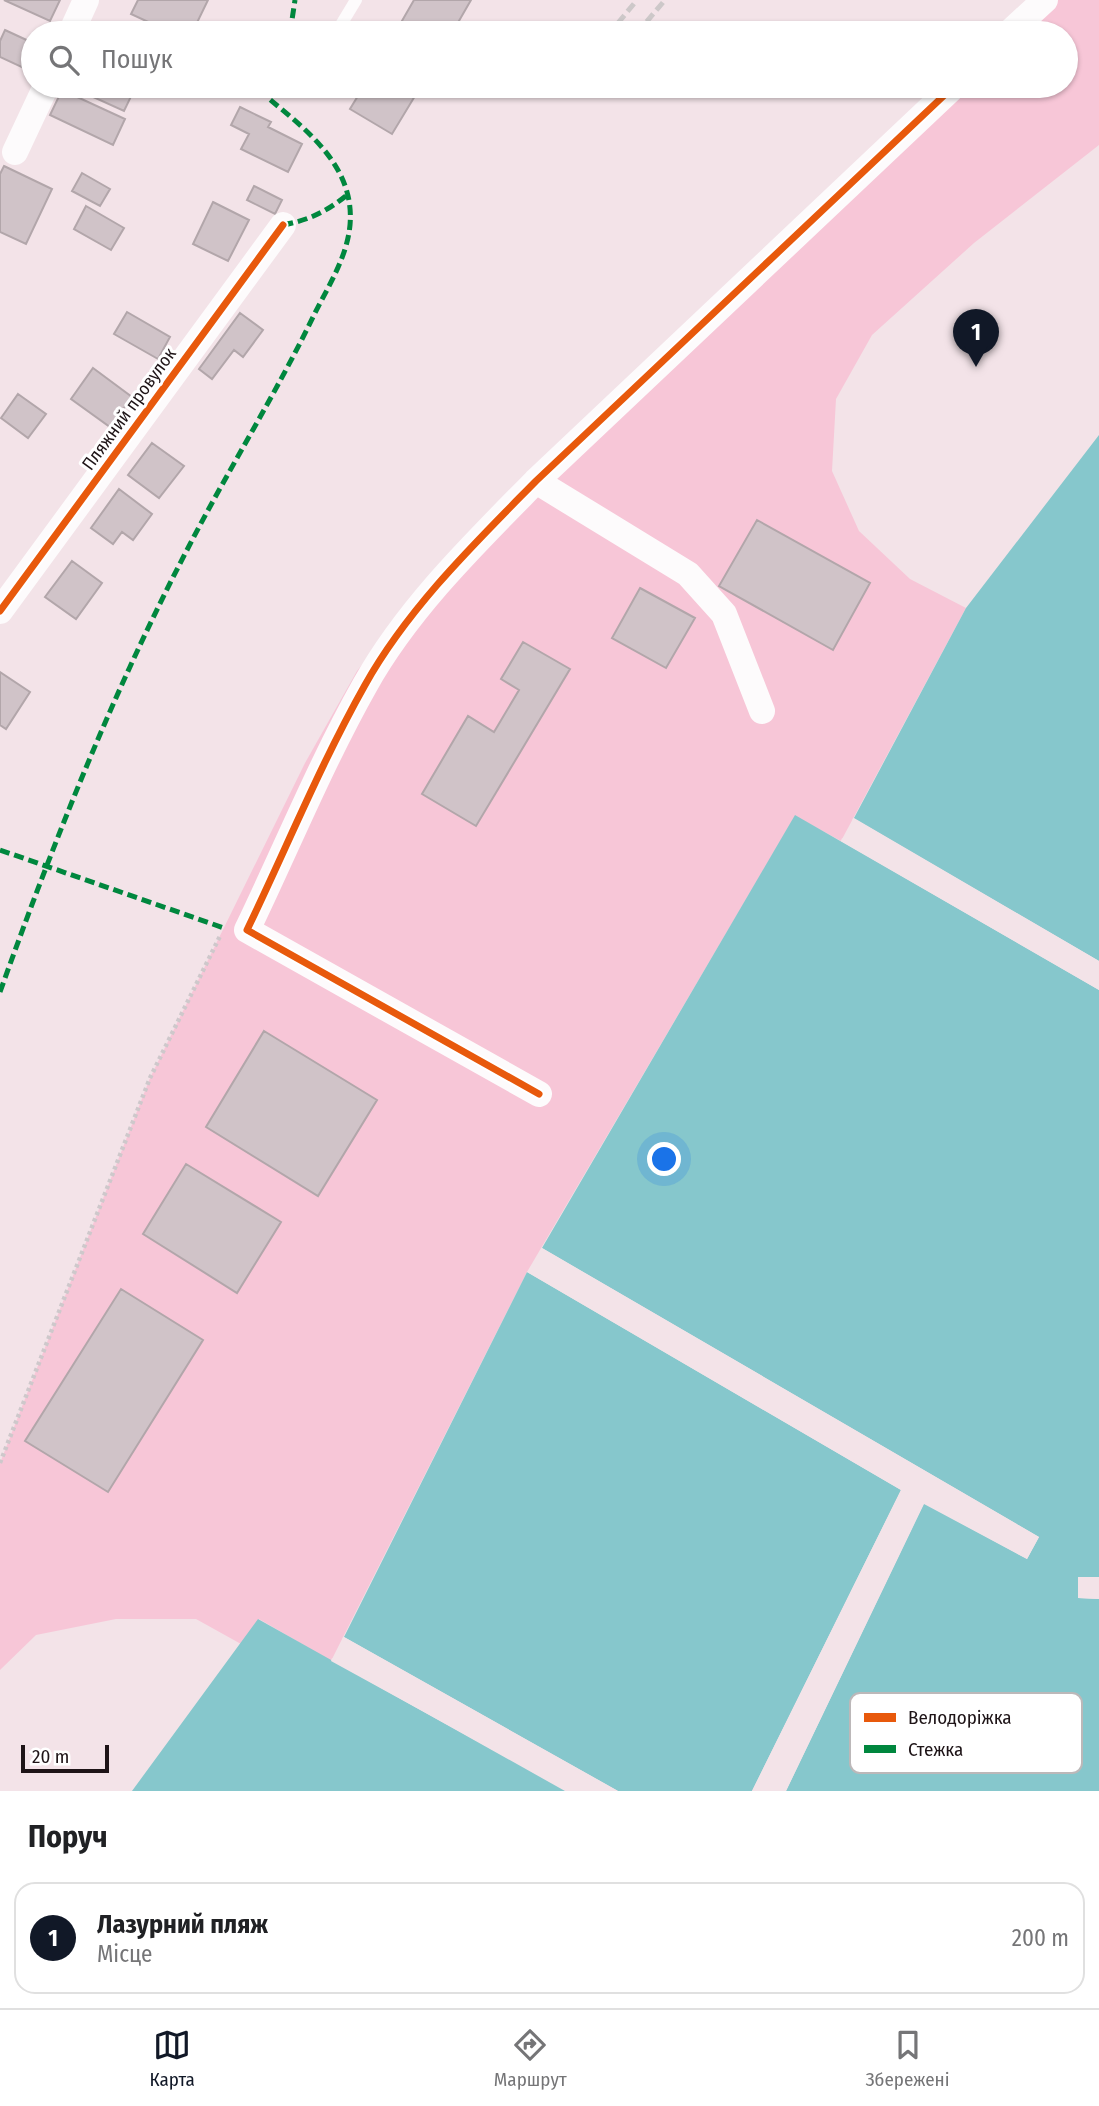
<!DOCTYPE html>
<html lang="uk">
<head>
<meta charset="utf-8">
<style>
	:root { --surface:#fff; --page:#f2f2f2; --text:#202124; --muted:#757577; --line:#e0e0e0; --accent:#111827 }
	body { margin:0; font-family:"Fira Sans Condensed",sans-serif; background:var(--page); color:var(--text) }
	.scale { position:absolute; left:21px; bottom:18px; width:88px; box-sizing:border-box; padding-left:7px; border:4px solid #1e1417; border-top:0; font-size:19px; line-height:24px; white-space:nowrap; color:#1e1417; -webkit-text-stroke:5px #fff; paint-order:stroke }
	.you { position:absolute; left:665px; top:1160px; width:24px; height:24px; margin:-18px; border:5px solid #fff; border-radius:50%; background:#1a73e8; box-shadow:0 0 0 10px #1a73e833 }
	.badge { display:grid; place-items:center; width:46px; height:46px; border-radius:50%; background:var(--accent); color:#fff; font-size:23px; font-weight:700 }
	.pin { position:absolute; translate:-50% -58px; filter:drop-shadow(0 2px 4px #0008) }
	.pin::after { content:''; position:absolute; top:37px; width:24px; height:21px; background:inherit; clip-path:polygon(0 0,100% 0,50% 100%) }
	.list { margin:0; padding:0; list-style:none }
	h2 { display:flex; justify-content:space-between; align-items:center; height:91px; margin:0; padding:0 28px; font-size:30px }
	h2 small { font-size:23px; font-weight:400; color:var(--muted) }
	.list li { display:grid; grid-template-columns:46px 1fr auto; gap:21px; align-items:center; box-sizing:border-box; height:112px; margin:0 14px 14px; padding:0 14px; border:2px solid var(--line); border-radius:21px }
	.list b { display:block; font-size:26px; white-space:nowrap }
	.list p { margin:0; font-size:23px; white-space:nowrap; color:var(--muted) }
	.list em { font-size:23px; font-style:normal; color:var(--muted) }
	.icon { flex:none; width:38px; height:38px; fill:none; stroke:currentColor; stroke-width:2; stroke-linecap:round; stroke-linejoin:round }
	.map { position:relative; flex:none; width:1099px; height:1791px; overflow:hidden }
	.search { position:absolute; background:var(--surface); box-shadow:0 2px 5px #0004; left:21px; right:21px; top:21px; height:77px; display:flex; align-items:center; gap:18px; box-sizing:border-box; padding:0 24px; border-radius:38px; color:var(--muted); font-size:26px }
	.sheet { height:217px; background:var(--surface) }
	nav { display:flex; justify-content:space-around; align-items:center; box-sizing:border-box; height:98px; border-top:2px solid var(--line); background:var(--surface); font-size:19px; color:var(--muted) }
	nav a { display:grid; justify-items:center; gap:4px }
	nav .on { color:var(--accent) }
	.map>svg:first-child { display:block }
	.green { fill:#f7c6d7 }
	.water { fill:#86c7cc }
	.pier { fill:#f3e3e8 }
	.building { fill:#d0c3c8; stroke:#b2a6aa; stroke-width:2 }
	.lines { fill:none; stroke-linecap:round; stroke-linejoin:round }
	.path { stroke:#cec8cb; stroke-width:4.5; stroke-dasharray:3.5 3.5; stroke-linecap:butt }
	.service { stroke:#fdfbfc; stroke-width:12 }
	.minor { stroke:#fdfbfc; stroke-width:26 }
	.rail { stroke:#cdc8c9; stroke-width:5; stroke-dasharray:10 5; stroke-linecap:butt }
	.quiet { stroke:#00873e; stroke-width:5; stroke-dasharray:10 5; stroke-linecap:butt }
	.cycleway-casing { stroke:#fff; stroke-width:11 }
	.cycleway { stroke:#e8590c; stroke-width:7 }
	.labels { text-anchor:middle; stroke-width:6; stroke-linejoin:round; paint-order:stroke }
	.street-label { font-size:18px; fill:#1e1417; stroke:#fff }
	.key { fill:#fff; stroke:#bcb8b9; stroke-width:2 }
	.key-label { font-size:19px; fill:#1e1417 }
</style>
</head>
<body>
<div class="map">
<svg width="1099" height="1791" viewBox="0 0 1099 1791">
	<rect width="100%" height="100%" fill="#f3e3e8"/>
	<path class="green" d="M1034,0H1099V145L974,243L872,335L836,399L832,471L859,531L910,579L966,608L841,841L795,816L527,1272L331,1661L259,1619L241,1644L196,1619H116L36,1635L0,1670V1463L150,1078L305,763L357,671L437,570L943,86H1066V33H999Z"/>
	<path class="water" d="M1099,435V961L854,818L966,608Z
		M795,815L1099,990V1577H1078V1598L1099,1599V1791H786L924,1503L1027,1559L1039,1537L542,1248Z
		M527,1272L901,1490L752,1791H618L344,1637Z
		M258,1619L565,1791H132Z"/>
	<path class="pier" d="M853,818L1099,961V964L852,821Z
		M842,838L1099,986V990L841,841Z
		M542,1248L1039,1537L1027,1559L924,1504L786,1791H783L921,1501L926,1500L1026,1555L1034,1538L540,1251Z
		M529,1270L904,1489L756,1791H752L901,1490L527,1272Z
		M1078,1577H1099V1580H1081V1595L1099,1596V1599L1078,1598Z
		M343,1637H344L618,1791H611L342,1640Z
		M332,1658L566,1788L568,1791L331,1661Z"/>
	<path class="building" d="M4,0H60L50,21Z
		M138,0H208L192,33H172L131,14Z
		M414,0H471L452,33H395Z
		M5,30L33,43V59L28,70L0,57V41Z
		M69,86H136L124,111Z
		M364,86H421L392,134L350,109Z
		M62,90L125,119L113,145L50,115Z
		M240,107L271,122L268,127L302,144L288,172L241,149L249,134L231,125Z
		M4,166L52,189L26,244L0,232V174Z
		M82,173L110,189L100,206L72,191Z
		M254,186L282,200L275,214L247,200Z
		M213,202L249,220L228,261L193,244Z
		M86,206L124,228L111,250L74,229Z
		M127,312L170,337L158,359L114,334Z
		M240,313L263,330L243,357L234,350L212,379L199,369Z
		M93,368L132,397L110,427L71,399Z
		M18,394L46,414L28,438L1,418Z
		M152,443L184,466L159,498L128,475Z
		M119,489L152,514L133,540L122,532L113,544L91,528Z
		M757,520L870,583L833,650L719,586Z
		M72,561L102,583L76,619L45,597Z
		M640,588L695,618L666,668L612,638Z
		M523,642L570,669L476,826L422,794L468,716L494,732L519,690L501,679Z
		M0,672L30,692L6,729L0,725Z
		M264,1031L377,1100L318,1196L206,1127Z
		M186,1164L281,1222L237,1293L143,1234Z
		M121,1289L203,1340L108,1492L25,1441Z"/>
	<g class="lines">
		<path class="path" d="M0,1463L150,1078L220,936"/>
		<path class="service" d="M336,33L356,0"/>
		<path class="minor" d="M71,33L86,0
			M1009,33L1045,0
			M15,152L46,86
			M536,481L688,574L724,614L762,711
			M0,611L283,225
			M539,1094L247,930C286,849 321,763 365,685C408,608 475,543 536,481L954,86"/>
		<path class="rail" d="M618,23L637,0
			M637,33L665,0"/>
		<path class="quiet" d="M290,33L295,0
			M283,225C309,220 326,212 347,195
			M0,850L224,928
			M0,992C54,841 113,692 187,550C228,470 276,394 315,313C329,285 347,257 350,225C355,167 308,131 268,98V86"/>
		<g class="cycleway-casing">
			<path id="cycleway" d="M0,611L283,225
				M539,1094L247,930C286,849 321,763 365,685C408,608 475,543 536,481L954,86"/>
		</g>
		<use href="#cycleway" class="cycleway"/>
	</g>
	<g class="labels">
		<g class="street-label">
			<text transform="translate(129 409) rotate(-54)" y="6">Пляжний провулок</text>
		</g>
	</g>
	<rect x="850" y="1693" width="232" height="80" rx="10" class="key"/>
	<rect x="864" y="1713" width="32" height="9" fill="#e8590c"/>
	<rect x="864" y="1745" width="32" height="8" fill="#00873e"/>
	<g class="key-label">
		<text x="908" y="1724">Велодоріжка</text>
		<text x="908" y="1756">Стежка</text>
	</g>
</svg>
<div class="scale">20 m</div>
<div class="you"></div>
<div class="pin badge" style="left:976px;top:367px">1</div>
<div class="search"><svg class="icon" aria-label="search" viewBox="0 0 24 24"><circle cx="10" cy="10" r="6"/><path d="M15 15l6 6"/></svg>Пошук</div>
</div>
<section class="sheet">
<h2>Поруч<small></small></h2>
<ul class="list">
<li><span class="badge">1</span><div><b>Лазурний пляж</b><p>Місце</p></div><em>200 m</em></li>
</ul>
</section>
<nav>
<a class="on"><svg class="icon" aria-label="map" viewBox="0 0 24 24"><path d="M3 6l6-2 6 2 6-2v14l-6 2-6-2-6 2zM9 4v14M15 6v14"/></svg>Карта</a>
<a><svg class="icon" aria-label="directions" viewBox="0 0 24 24"><path d="M12 3l9 9-9 9-9-9zM9 14v-3h6M13 9l2 2-2 2"/></svg>Маршрут</a>
<a><svg class="icon" aria-label="saved" viewBox="0 0 24 24"><path d="M7 4h10v16l-5-4-5 4z"/></svg>Збережені</a>
</nav>
</body>
</html>
